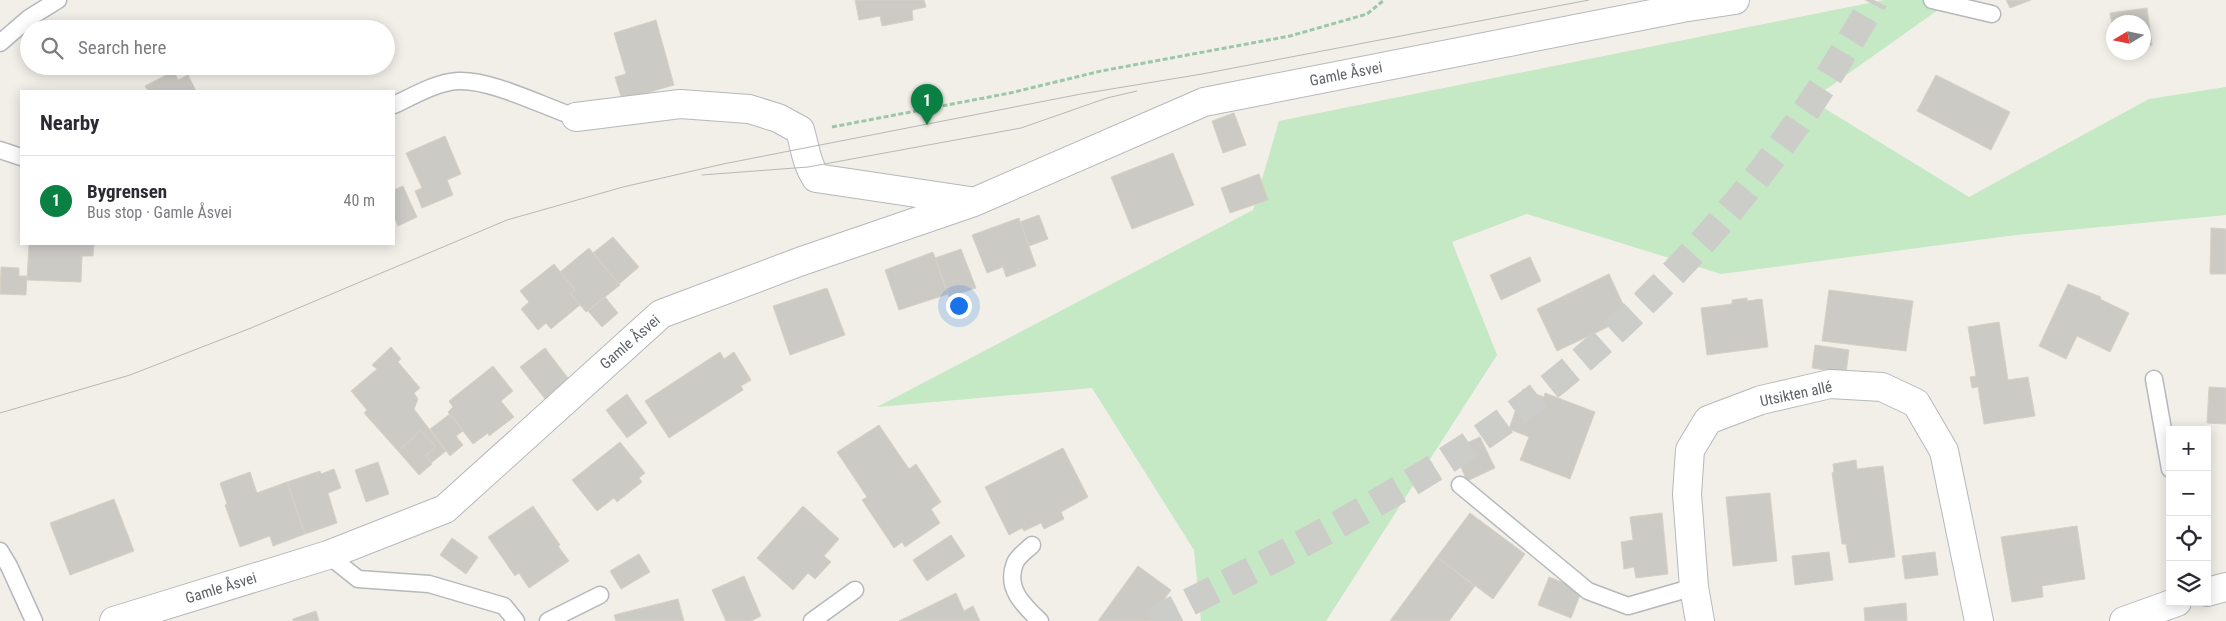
<!DOCTYPE html>
<html lang="en">
<head>
<meta charset="utf-8">
<style>
	:root { --surface:#fff; --page:#f2f2f3; --text:#2b2b33; --muted:#7c7c81; --line:#e1e1e2; --accent:#0b8043 }
	body { margin:0; font-family:"Roboto Condensed",sans-serif; background:var(--page); color:var(--text) }
	.controls { position:absolute; right:15px; bottom:15px; display:grid; overflow:hidden; border-radius:0px; box-shadow:0 2px 12px #0003 }
	.controls button { width:45px; height:45px; display:grid; place-items:center; padding:0; border:0; border-bottom:1px solid var(--line); background:var(--surface); color:var(--text); font:25px sans-serif }
	.compass { position:absolute; left:2106px; top:15px; width:45px; height:45px; border-radius:50%; background:var(--surface); box-shadow:0 2px 12px #0003; rotate:260deg }
	.you { position:absolute; left:958px; top:305px; width:18px; height:18px; margin:-12px; border:4px solid #fff; border-radius:50%; background:#1a73e8; box-shadow:0 0 0 8px #1a73e833 }
	.badge { display:grid; place-items:center; width:32px; height:32px; border-radius:50%; background:var(--accent); color:#fff; font-size:16px; font-weight:700 }
	.pin { position:absolute; translate:-50% -41px; filter:drop-shadow(0 1px 2px #0008) }
	.pin::after { content:''; position:absolute; top:26px; width:18px; height:15px; background:inherit; clip-path:polygon(0 0,100% 0,50% 100%) }
	.list { margin:0; padding:0; list-style:none }
	h2 { display:flex; justify-content:space-between; align-items:center; height:65px; margin:0; padding:0 20px; font-size:21px }
	h2 small { font-size:16px; font-weight:400; color:var(--muted) }
	.list li { display:grid; grid-template-columns:32px 1fr auto; gap:15px; align-items:center; box-sizing:border-box; height:90px; padding:0 20px; border-top:1px solid var(--line) }
	.list b { display:block; font-size:19px; white-space:nowrap }
	.list p { margin:0; font-size:16px; white-space:nowrap; color:var(--muted) }
	.list em { font-size:16px; font-style:normal; color:var(--muted) }
	.icon { flex:none; width:28px; height:28px; fill:none; stroke:currentColor; stroke-width:2; stroke-linecap:round; stroke-linejoin:round }
	.map { position:relative; flex:none; width:2226px; height:621px; overflow:hidden }
	.search { position:absolute; background:var(--surface); box-shadow:0 2px 12px #0003; left:20px; top:20px; width:375px; height:55px; display:flex; align-items:center; gap:12px; box-sizing:border-box; padding:0 18px; border-radius:28px; color:var(--muted); font-size:19px }
	.panel { position:absolute; background:var(--surface); box-shadow:0 2px 12px #0003; left:20px; top:90px; width:375px; height:155px; border-radius:0px }
	.map>svg:first-child { display:block }
	.green { fill:#c5e8c5 }
	.building { fill:#cccac5; stroke:#d6d1c6 }
	.lines { fill:none; stroke-linecap:round; stroke-linejoin:round }
	.trunk-tunnel { stroke:#ccccc8; stroke-width:28; stroke-dasharray:28 14; stroke-linecap:butt }
	.service-casing { stroke:#b5b8bc; stroke-width:19 }
	.minor-casing { stroke:#b5b8bc; stroke-width:30 }
	.path { stroke:#9cc7a9; stroke-width:3; stroke-dasharray:5 2.5; stroke-linecap:butt }
	.service { stroke:#fff; stroke-width:16 }
	.minor { stroke:#fff; stroke-width:28 }
	.tram { stroke:#b6b7b8; stroke-width:1 }
	.labels { text-anchor:middle; stroke-width:4.5; stroke-linejoin:round; paint-order:stroke }
	.street-label { font-size:15px; fill:#5f6368; stroke:#fff }
</style>
</head>
<body>
<div class="map">
<svg width="2226" height="621" viewBox="0 0 2226 621">
	<rect width="100%" height="100%" fill="#f1efe8"/>
	<path class="green" d="M1884,0H1952L1811,100L1969,197L2149,99L2226,87V215L2016,235L1721,274L1527,214L1452,242L1497,355L1326,621H1201L1194,550L1092,388L877,407L1253,210L1279,121Z"/>
	<path class="building" d="M855,0H924L926,7L912,10L913,20L882,26L880,16L859,20Z
		M2006,0H2031L2010,8Z
		M2147,8L2152,45L2144,46V22H2114V35L2110,13Z
		M656,20L674,85L622,100L615,77L626,74L614,33Z
		M174,71L178,80L188,75L196,91H148L145,86Z
		M1936,75L2010,112L1991,150L1917,111Z
		M1234,113L1246,145L1223,153L1212,121Z
		M445,136L461,174L447,180L453,195L422,208L415,191L422,188L406,153Z
		M1173,153L1194,205L1132,229L1111,177Z
		M1259,174L1268,200L1230,213L1221,188Z
		M403,186L417,217L398,226L394,216V190Z
		M1039,215L1048,239L1029,246L1020,222Z
		M1019,218L1036,266L1006,277L1003,267L987,273L972,235Z
		M2211,228L2226,229V274H2210Z
		M613,237L639,267L619,284L593,253Z
		M29,244H94L93,256H82L81,282L27,280Z
		M589,248L620,285L586,312L570,293L575,290L560,272Z
		M961,249L976,288L949,297L935,258Z
		M933,252L948,294L899,310L885,270Z
		M1530,257L1541,281L1501,300L1490,275Z
		M554,264L575,290L570,293L580,305L551,329L546,323L538,330L521,309L529,302L520,291Z
		M1,267L19,268V276H27L26,295L0,294Z
		M1609,274L1629,317L1557,351L1537,309Z
		M2068,284L2101,297L2100,299L2129,313L2110,352L2077,336L2066,359L2039,346Z
		M827,288L845,335L790,355L773,306Z
		M1829,290L1913,301L1906,351L1822,341Z
		M605,297L618,313L602,327L588,311Z
		M1747,298V301L1762,299L1768,347L1707,355L1701,308L1732,304V300Z
		M1999,322L2008,380L2028,377L2035,416L1984,424L1978,387L1972,388L1970,377L1976,376L1968,327Z
		M1815,345L1849,350L1846,373L1812,368Z
		M391,347L401,359L398,362L420,388L414,393L418,399L414,409L446,451L431,463L425,456L436,447L421,430L398,451L364,413L367,410L351,391L377,369L372,365Z
		M545,348L574,386L549,404L520,367Z
		M720,352L724,359L734,352L751,380L741,386L743,390L669,438L645,401Z
		M493,366L513,391L501,401L514,417L489,436L488,433L473,444L448,412L453,407L449,401Z
		M2209,387L2226,388V424L2207,423Z
		M1523,389L1544,397L1545,393L1595,412L1570,479L1520,460L1529,437L1509,429Z
		M627,394L647,423L627,438L606,410Z
		M450,414L463,431L456,436L463,445L450,456L430,429Z
		M879,425L909,469L916,464L941,502L931,509L940,523L905,547L902,542L894,548L862,500L867,497L837,452Z
		M421,430L436,447L425,456L432,464L419,475L398,451Z
		M1480,437L1495,468L1467,481L1453,449Z
		M620,442L645,473L639,478L642,482L617,502L614,498L597,511L572,480Z
		M1063,448L1088,497L1061,512L1064,519L1044,529L1041,523L1024,531L1022,528L1009,535L985,487Z
		M1856,460L1857,469L1883,466L1895,557L1849,563L1846,544H1842L1832,473L1834,472L1833,464Z
		M378,462L389,494L366,502L355,470Z
		M334,469L341,488L328,493L337,523L305,534L287,482L320,471L321,474Z
		M250,472L257,493L287,482L305,534L273,546L270,536L240,547L225,505L227,504L220,483Z
		M1770,493L1777,561L1733,566L1726,497Z
		M114,499L134,551L70,575L50,523Z
		M533,506L560,545L558,546L569,561L529,588L519,573L515,576L488,537Z
		M803,506L839,539L824,556L831,562L815,579L808,573L793,590L757,558Z
		M1470,513L1525,554L1493,599L1437,557Z
		M1662,513L1668,574L1636,578L1634,567L1624,569L1621,542L1633,540L1630,517Z
		M2077,526L2085,579L2042,586L2043,597L2012,602L2001,537Z
		M951,535L965,556L927,581L913,560Z
		M452,538L478,557L466,574L440,555Z
		M1829,552L1833,580L1795,585L1792,556Z
		M1935,552L1938,575L1905,579L1902,556Z
		M639,554L650,572L621,589L610,571Z
		M1437,557L1475,586L1449,621H1390Z
		M1138,566L1171,590L1154,613L1164,621H1098Z
		M744,576L761,616L751,621H726L712,590Z
		M1549,577L1582,590L1571,618L1538,605Z
		M956,593L964,611L973,606L980,621H899Z
		M678,599L684,621H616L614,615Z
		M1906,603L1907,621H1865L1864,608Z
		M316,611L319,621H293V619Z"/>
	<g class="lines">
		<path class="trunk-tunnel" d="M1152,621C1259,567 1367,513 1467,447C1612,351 1746,211 1837,63C1849,42 1863,22 1874,0"/>
		<g class="service-casing">
			<path id="service" d="M1932,0L1992,14
				M0,43L29,18L58,0
				M394,105C413,96 437,82 458,81C491,79 544,107 576,117
				M0,150L21,157
				M2154,379L2170,469
				M1460,485L1588,591L1628,606L1694,587
				M1032,545C1027,550 1018,556 1015,563C1005,588 1023,605 1040,621
				M0,551L9,566L34,621
				M328,555L358,579L429,584L504,606L516,621
				M548,621L600,595
				M812,621L855,590"/>
		</g>
		<g class="minor-casing">
			<path id="minor" d="M576,117L680,104L749,109L778,118L800,130C805,147 806,163 816,178L970,201
				M2207,592L2226,587
				M114,621L328,555L445,509L661,314L799,262L974,202L1204,102L1682,8L1735,0
				M1700,621L1694,587L1687,494L1690,450L1708,420L1761,400L1830,384L1882,387L1916,403L1944,451L1979,621
				M2124,621L2177,602"/>
		</g>
		<path class="path" d="M832,127L1010,93L1101,71L1290,36L1367,14L1384,0"/>
		<use href="#service" class="service"/>
		<use href="#minor" class="minor"/>
		<path class="tram" d="M702,175L808,167L1021,128L1107,98L1137,91
			M0,413L130,375L251,328L507,220L623,187L723,164L1081,94L1202,74L1589,0"/>
	</g>
	<g class="labels">
		<g class="street-label">
			<text transform="translate(1346 74) rotate(-11)" y="5">Gamle Åsvei</text>
			<text transform="translate(630 342) rotate(-41)" y="5">Gamle Åsvei</text>
			<text transform="translate(1796 394) rotate(-12)" y="5">Utsikten allé</text>
			<text transform="translate(221 588) rotate(-17)" y="5">Gamle Åsvei</text>
		</g>
	</g>
</svg>
<div class="controls">
<button>+</button>
<button>−</button>
<button><svg class="icon" aria-label="locate" viewBox="0 0 24 24"><circle cx="12" cy="12" r="6"/><path d="M12 2v4M12 18v4M2 12h4M18 12h4"/></svg></button>
<button><svg class="icon" aria-label="layers" viewBox="0 0 24 24"><path d="M12 4l9 5-9 5-9-5zM3 14l9 5 9-5"/></svg></button>
</div>
<svg class="compass" viewBox="-18 -18 36 36"><path d="M0-13l5 13h-10z" fill="#e53935"/><path d="M0 13l5-13h-10z" fill="#7c7c81"/></svg>
<div class="you"></div>
<div class="pin badge" style="left:927px;top:125px">1</div>
<div class="search"><svg class="icon" aria-label="search" viewBox="0 0 24 24"><circle cx="10" cy="10" r="6"/><path d="M15 15l6 6"/></svg>Search here</div>
<section class="panel">
<h2>Nearby<small></small></h2>
<ul class="list">
<li><span class="badge">1</span><div><b>Bygrensen</b><p>Bus stop · Gamle Åsvei</p></div><em>40 m</em></li>
</ul>
</section>
</div>
</body>
</html>
